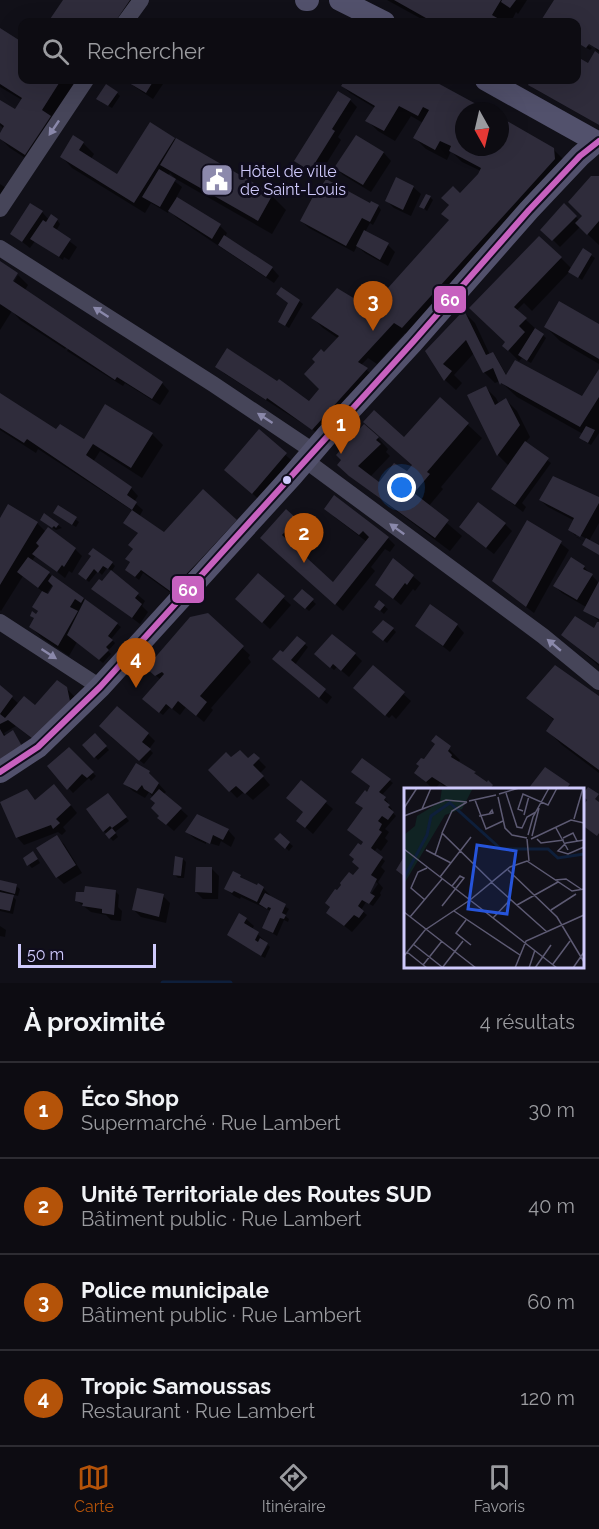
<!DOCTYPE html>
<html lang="fr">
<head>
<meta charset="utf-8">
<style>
	:root { --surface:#0d0c12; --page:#1b1a20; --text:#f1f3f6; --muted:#9a9b9f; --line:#2d2c32; --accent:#b45309 }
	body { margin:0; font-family:Raleway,sans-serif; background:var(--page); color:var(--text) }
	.compass { position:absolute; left:455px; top:102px; width:54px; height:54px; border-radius:50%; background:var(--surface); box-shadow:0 6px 24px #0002; rotate:172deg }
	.scale { position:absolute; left:18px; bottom:15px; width:138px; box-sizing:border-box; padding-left:6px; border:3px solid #cfcafc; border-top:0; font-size:16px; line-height:21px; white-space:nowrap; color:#cfcafc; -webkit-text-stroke:4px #0f0c1c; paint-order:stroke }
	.you { position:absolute; left:402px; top:488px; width:21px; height:21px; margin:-15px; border:4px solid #fff; border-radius:50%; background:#1a73e8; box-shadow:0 0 0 9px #1a73e833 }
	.badge { display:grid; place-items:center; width:39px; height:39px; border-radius:50%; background:var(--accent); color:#fff; font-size:20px; font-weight:700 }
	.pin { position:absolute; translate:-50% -50px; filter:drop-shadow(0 2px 3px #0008) }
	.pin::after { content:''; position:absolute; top:32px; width:21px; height:18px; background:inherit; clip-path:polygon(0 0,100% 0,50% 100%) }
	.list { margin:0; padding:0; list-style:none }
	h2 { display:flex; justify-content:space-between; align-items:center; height:78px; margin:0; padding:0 24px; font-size:26px }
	h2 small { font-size:20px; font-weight:400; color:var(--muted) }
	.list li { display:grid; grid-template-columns:39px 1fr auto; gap:18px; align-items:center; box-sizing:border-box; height:96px; padding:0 24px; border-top:2px solid var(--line) }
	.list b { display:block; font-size:22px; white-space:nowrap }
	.list p { margin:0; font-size:20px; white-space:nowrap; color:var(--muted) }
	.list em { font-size:20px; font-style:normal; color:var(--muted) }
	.icon { flex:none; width:33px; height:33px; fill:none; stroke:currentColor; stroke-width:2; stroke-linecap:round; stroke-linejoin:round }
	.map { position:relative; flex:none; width:599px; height:983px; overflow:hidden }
	.search { position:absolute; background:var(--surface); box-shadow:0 6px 24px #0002; left:18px; right:18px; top:18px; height:66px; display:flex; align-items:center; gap:15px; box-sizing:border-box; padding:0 21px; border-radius:12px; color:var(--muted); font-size:22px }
	.sheet { height:462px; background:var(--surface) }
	nav { display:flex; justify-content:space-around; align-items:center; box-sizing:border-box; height:84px; border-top:2px solid var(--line); background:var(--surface); font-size:16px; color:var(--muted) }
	nav a { display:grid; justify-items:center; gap:3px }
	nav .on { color:var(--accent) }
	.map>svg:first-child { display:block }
	.shadow { fill:#0007; fill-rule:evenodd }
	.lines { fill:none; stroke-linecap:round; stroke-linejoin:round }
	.stream { stroke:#0e1f3b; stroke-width:5 }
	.building { fill:#2f2c3b }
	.minor { stroke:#464559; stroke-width:16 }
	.secondary { stroke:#52516c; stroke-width:22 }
	.bus-1-casing { stroke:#0f0c1c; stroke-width:10 }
	.bus-1 { stroke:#c761bf; stroke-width:6 }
	.oneway { fill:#8a88aa }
	.bus-dot { fill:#cfcafc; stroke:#0f0c1c; stroke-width:2 }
	.labels { text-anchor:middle; stroke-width:6; stroke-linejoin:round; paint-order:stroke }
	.poi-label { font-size:16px; fill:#cfcafc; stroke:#0f0c1c; text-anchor:start }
	.inset-river { fill:none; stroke:#0e1f3b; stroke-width:3 }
	.inset-road { fill:none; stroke:#5d5a73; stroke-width:1.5 }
	.view { fill:#2654da; fill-opacity:0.15; stroke:#2654da; stroke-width:3 }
	.inset-edge { fill:none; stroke:#cfcafc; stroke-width:3 }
	.line-badge { stroke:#0f0c1c; stroke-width:2 }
	.badge-label { font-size:16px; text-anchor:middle; font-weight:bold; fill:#fff }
</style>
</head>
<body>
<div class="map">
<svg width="599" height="983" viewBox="0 0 599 983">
	<rect width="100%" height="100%" fill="#111018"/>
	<path class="shadow" d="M65,0H135L133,22H50Z
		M387,0H527L518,14L516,12L512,20L517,22H427Z
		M556,0H599V52L595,49L597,47L576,22H542Z
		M0,29L22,44V80H74L77,82L36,165L10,148L0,138L4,129L0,125V103L15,111L22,100L0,87Z
		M576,38L592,48L590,50L580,44L576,49Z
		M599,55V125L533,88L530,85L531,82L527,80H576Z
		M127,80H163L165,81L153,99L135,87Z
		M346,80H429L485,111H464V147H500V119L554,150L565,161L414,338L405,333L377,364L368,358L361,365L378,380L316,432L225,374L217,367L309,403L319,391L325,355L339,339L323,328L313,318L370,309L450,220L460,195L481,171L462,162L451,151L447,160L426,149L415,138L423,123L411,116L395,141L378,131L367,120L375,108L350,93L343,86Z
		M117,93L120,96L112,108L101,102Z
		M350,100L357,107L338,137L341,140L318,177L296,161Z
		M356,137L384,153L391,161L371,192L343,175L336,168Z
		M174,139L272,196L286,210L272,234L176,179L170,173L168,176L182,187L176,198L220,226L227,233L225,237L272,268L279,276L274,283L177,218L169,210L168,213L151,203L145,213L72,168L62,157L83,143L94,154L91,159L118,176Z
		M599,178V245L580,227L560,247L543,230L564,206L579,220L584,216Z
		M0,184L6,188L0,204Z
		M413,187L421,194L411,216L394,208L387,201Z
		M319,193L378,206L381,210L373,225L370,223L365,232L388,245L395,252L388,266L365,253L357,246L354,252L309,228L301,221Z
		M430,197L433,200L427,211L421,206Z
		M42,212L49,220H57L60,224L56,231L77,247L69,260L64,257L63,260L35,241L30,248L12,234Z
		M583,250L595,258L582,280L570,271L532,311L524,303L516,311L546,338L531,363L522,358L519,361L504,346L507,342L482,319L561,258L572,269Z
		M18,275L28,285L25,290L79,327L65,349L20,320L12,311L0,330V305Z
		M299,301L303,304L289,328L280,322Z
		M464,312L475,323L490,355L493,353L496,357L507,376L582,398L599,372V433L591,445L584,441L583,434L517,397L500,381L495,383L484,372L474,353L454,375L462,383L456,390L445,380L427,351Z
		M599,326V364L560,341L546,327Z
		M81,329L162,383L169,391L160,405L125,383L123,386L67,351Z
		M485,387L496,398L499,404L506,400L517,411L530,437L525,443L551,463L522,503L526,507L523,512L493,489L509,466L498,455L469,396Z
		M0,395L57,431L91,444L152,434L163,445L142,478L100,451L93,462L131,488L138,496L134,502L143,510L139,517L164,534L236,521L182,601L143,573L139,580L130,573L139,533L133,511L38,449L36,453L0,430Z
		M440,399L482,438L441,487L443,489L428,507L462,536L450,551L350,476L339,465L378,438L388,449L386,452L390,456L370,477L380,484L407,473L414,466L404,439Z
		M259,432L297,465L264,504L226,470Z
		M599,498V523L589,541L599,547V555L587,548L584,545L585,542L577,537L570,530L575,521L548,507L540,500ZM576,533L587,539L586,542L576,537Z
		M59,507L79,522L76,527L58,516Z
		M286,511L303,527L289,543L333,584L367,542L333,516L388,538L395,545L390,552L385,549L371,567L375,571L343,611L269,545Z
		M0,520L37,523L46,532L75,549L82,556L72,573L69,571L65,578L36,555L32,561L121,627L111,639L115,643L108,651L111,654L103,663L77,642L69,656L42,638L31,627L40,612L43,592L23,576L1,611L0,610ZM53,584L55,585L48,597L46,595Z
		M45,523L58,525L62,528L56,530Z
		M505,524L512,531L494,554L468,534Z
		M554,538L569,550L534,613L501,588Z
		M93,556L112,563L115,566L111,572L145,601L142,606L148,612L140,624L93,589L103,583L112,571L107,568L102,575L98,571L89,582L83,577Z
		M393,560L421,583L415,591L413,589L401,605L377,585Z
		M584,567L599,583V621L585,610L586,607L562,593L555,586Z
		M258,575L291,605L270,629L245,606Z
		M302,591L316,604L309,611L295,599Z
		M379,602L388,609L384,614L376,607Z
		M207,615L250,655L248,658L251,662L211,708L213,710L204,722L186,707L180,715L170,707L163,715L147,703L161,680L148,668Z
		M599,622V666L563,635L594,630Z
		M457,625L464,633L450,652L417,626Z
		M393,629L396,632L387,643L377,635Z
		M297,638L308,647L294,666L332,697L327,704L294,677L284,655Z
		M316,654H355L362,661L349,677L337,667L334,670Z
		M373,667L411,701L396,719L392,715L389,718L358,691Z
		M0,687L19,704L36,707L66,688L77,699L45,749L16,726L4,733L6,736L13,732L25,751L0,772Z
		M528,698H599V773L562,745L548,731L555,721Z
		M148,734L155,741L149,749L153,753L144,764L111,737Z
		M95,735L109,750L98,760L84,745Z
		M69,749L96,776L91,781L89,778L73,793L49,767Z
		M449,749L460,760L458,763L465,766L495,790H448L440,783L434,790L422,778L434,768Z
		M254,755L266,767L260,773L270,785L253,800L244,792L237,798L210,770L239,767Z
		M363,760L393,783L381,796L388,802L387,804L392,809L391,811L396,816L385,829L389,832L385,838L388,841L381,851L377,848L374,852L385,861L381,867L385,871L378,882L383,888L380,893L381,895L373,906L366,902L361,910L367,915L352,932L328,913L364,880L366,851L364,843L349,830L362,816L367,794L372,787ZM376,882L378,884L371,894H367Z
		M149,773L166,792L164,794L188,816L174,831L159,818L161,816L157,804L149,792L145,798L133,791L125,784Z
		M301,782L333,809L313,834L298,821L305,813Z
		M569,785L573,790L530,789Z
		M27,791L36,801L61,793L77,813L63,827L66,831L62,835L58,832L24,845L17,837Z
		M108,795L129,821L115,832L118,837L113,841L104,831Z
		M228,830L235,838L231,847L221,841L219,846L206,842V844L195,839L187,832Z
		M56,837L64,844L82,873L64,884L57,877Z
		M276,839L289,843L293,846L289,851Z
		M36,856L40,863L32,868L29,865Z
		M183,859L186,862L184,878H178L174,874Z
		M211,868L219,876L218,899H203L196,892Z
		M240,876L246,881L263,888L270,895L269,897L289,909L285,916L289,919L288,922L284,920L277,936L264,928L271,911L241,897L240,899L234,896L226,889Z
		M0,881L16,886L20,889L18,896L11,894L16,900L13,914L0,911Z
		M115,891L119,895L118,907L122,911L121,921L111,920L106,915L91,912L77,901Z
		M163,896L170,903L166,923L141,917L134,910Z
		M246,919L254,926L252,929L265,941L260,955L230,932Z
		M0,926L6,930L5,937L0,936Z
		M268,945L270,947L265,958L261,956Z"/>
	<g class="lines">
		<path class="stream" d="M163,983H230"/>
	</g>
	<path class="building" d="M63,0H130L115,22H48Z
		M394,0H501L492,15L504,22H433Z
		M502,0H516L510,8L501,2Z
		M554,0H599V50L589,44L586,48L576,42V22H540Z
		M0,28L22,42V80H61L42,110L51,116L25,155L0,139V133L4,126L0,123V100L15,109L22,98L0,84Z
		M595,51L599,54V125L528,85L531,80H576V56L588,63Z
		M124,80H154L146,93Z
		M345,80H432L489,111H464V147H500V117L554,148L555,159L402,328L394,323L358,362L368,368L312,430L267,398L266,400L215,367L227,348L277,381L279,379L309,401L319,389L304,374L315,362L312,359L321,349L324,352L339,336L311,318L337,288L370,308L449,220L441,214L449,205L441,198L453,186L460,193L478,174L481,168L449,151L451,146L440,141L435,150L413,138L429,110L423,107L418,116L399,106L384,131L365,121L375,106L341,86Z
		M106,84L118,92L108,106L96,99Z
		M338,91L351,99L332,129L335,131L310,171L294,161Z
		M150,122L175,138L134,203L60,157L73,135L84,142L79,150L117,174Z
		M356,135L384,152L363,185L334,168Z
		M176,138L273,194L258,221L160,165Z
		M159,169L176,179L160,207L142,197Z
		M591,176H599V221L587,235L575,223L582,216L568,202Z
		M396,177L414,186L403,210L385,201Z
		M326,179L370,203L371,201L379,205L370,222L362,218L346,246L300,221L317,189L319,190Z
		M426,194L431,196L424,209L419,207Z
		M177,197L221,224L212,239L168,211Z
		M30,203L43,211L22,242L10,234Z
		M564,203L577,216L552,241L540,230Z
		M51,214L58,219L53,227L71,239L59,257L30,239L43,220L46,222Z
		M364,230L389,243L380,260L356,246Z
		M224,235L273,267L266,277L218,245Z
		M539,236L562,257L514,307L527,318L519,326L525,332L508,351L502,346L505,342L469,308Z
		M583,248L592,254L578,278L568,272Z
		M0,261L18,273L13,281L163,382L152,399L117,377L115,380L0,304Z
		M281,287L300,300L285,326L278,322L288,303L276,294Z
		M559,301L599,324V359L544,327Z
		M464,310L486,355L493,352L506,375L515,360L582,396L599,369V397L580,427L501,383L500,385L493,368L483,373L466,340L443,364L452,371L444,381L425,351Z
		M535,328L544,334L527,361L518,355Z
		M486,386L495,405L506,398L520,425L497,456L467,395Z
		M0,393L56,429L60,424L84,439L105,404L153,433L131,468L93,444L86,455L132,487L127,495L137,502L132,510L27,439L24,443L0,428Z
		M440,397L469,423L427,472L430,474L414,493L449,520L435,538L349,476L337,465L341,460L336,455L364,424L379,437L376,440L381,444L358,466L379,482L394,463L407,471L412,465L363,422L374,410L404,437Z
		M586,426L595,430L588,443L579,438Z
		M259,429L287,453L252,494L224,470Z
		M525,441L549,458L515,505L491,489Z
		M553,476L599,497V503L580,537L568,530L574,518L539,500Z
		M203,489L237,520L200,560L170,591L141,570L135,577L125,570L130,562L125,559L133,549L128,545L138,533L123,523L132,510L164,532Z
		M334,495L389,537L335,605L260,538L286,509L297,519L282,535L333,582L369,537L363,531L359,535L324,509Z
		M478,502L506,523L486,548L459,527Z
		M8,504L38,522L0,585V518Z
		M58,505L77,517L72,525L53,513Z
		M44,513L59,524L56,528L54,526L52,528L40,520Z
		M527,520L562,541L526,607L492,581Z
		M48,527L76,548L64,567L62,565L57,572L32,554L39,546L36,543Z
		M586,538L599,545V555L582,545Z
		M93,548L113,562L108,569L103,566L98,573L94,569L86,580L78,574L91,556L88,554Z
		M28,557L50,572L38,588L17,572Z
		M571,557L585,566L583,569L593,574L577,600L553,586Z
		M393,558L414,575L407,585L405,583L393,599L375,585Z
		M111,570L139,593L135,598L142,604L132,618L91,589L99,579L102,581Z
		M258,573L285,596L262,623L235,599Z
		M52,575L84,598L81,603L75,599L70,607L78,611L58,646L29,627L34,618L30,616L32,611L36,614L38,611L32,607L42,591L48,594L53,586L48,581Z
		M599,581V619L583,611Z
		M302,589L314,599L305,609L293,599Z
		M85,599L118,623L108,636L113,640L106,647L109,650L99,660L67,635Z
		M379,600L385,605L380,611L374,607Z
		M430,604L458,624L443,646L415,626Z
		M208,613L244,646L200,696L207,702L196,716L178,701L172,709L166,704L159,713L142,699L164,674L162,672L155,676L146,668L190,617Z
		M575,616L594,628L597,622H599V664L561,635Z
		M383,620L394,628L383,641L372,632Z
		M332,634L356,653L341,671L333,664L330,668L314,654Z
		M297,636L306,643L291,660L326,689L319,698L272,659L280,650L283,652Z
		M373,665L405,692L385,716L353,688Z
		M555,665L599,696V770L546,731L554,719L526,698Z
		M57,680L67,687L70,701L33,739L8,720L0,724V714L5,718L24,696L35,705Z
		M0,685L13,696L0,714Z
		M117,706L149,733L142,742L151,749L139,761L99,726Z
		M0,729L4,736L13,730L23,748L0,761Z
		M95,733L107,746L94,758L82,745Z
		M436,735L451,746L448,751L452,755L451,757L476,772L474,773L487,782L488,780L493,785L490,789H451L432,777L426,782L414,773L419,766L416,764L421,758L424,759L435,744L431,741Z
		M69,747L94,772L87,778L82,774L67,790L47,766Z
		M240,750L248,758L254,753L260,758L253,765L264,776L245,794L236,786L229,792L208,770L226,752L231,757Z
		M362,758L391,779L379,792L386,797L384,800L390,805L388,807L394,812L388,820L382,816L378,821L382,824L379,830L382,832L371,848L383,857L371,875L377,879L370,893L375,896L369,904L362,900L358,906L364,911L359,918L354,915L344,926L326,913L330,907L325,903L335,889L337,890L341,885L340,883L349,872L353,875L359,868L352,862L354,859L349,855L358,843L361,845L363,842L347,830L363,808L355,803L365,790L367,792L370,786L351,772Z
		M136,763L150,771L149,773L159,783L152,794L144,789L142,785L137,791L123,784Z
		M545,767L570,784L566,789H528Z
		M301,780L327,801L305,828L296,821L303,812L286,798Z
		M54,784L71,805L56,819L60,823L53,829L51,825L16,838L0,802L27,789L35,800Z
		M588,787L599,794L595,799L599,802V833L597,836L582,825V807L587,800L582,795Z
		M159,789L182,808L166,825L157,818L159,816L151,808L155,803L150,799Z
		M108,793L127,817L112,828L110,826L103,832L86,809Z
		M197,814L229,829L223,840L213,835L210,844L185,832Z
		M112,828L116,833L109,839L105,834Z
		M280,833L290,842L285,849L274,839Z
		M57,835L76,865L56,878L36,848Z
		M33,851L38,859L27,866L23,858Z
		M405,855V877L396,870Z
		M175,856L183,858L181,876L173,875Z
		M196,867H212V893L195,892Z
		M233,871L241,875L240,877L257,885L258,883L264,887L257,902L234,891L232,893L224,889Z
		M0,880L17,884L15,894L0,890Z
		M85,886L116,890L114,915L102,913V909L82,906L83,903L75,901L76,892H84Z
		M137,888L164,894L159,917L132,910Z
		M0,892L14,895L10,911L0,909Z
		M265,893L286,904L282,913L286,915L284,919L280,918L273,933L262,928L271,908L268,907L267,909L259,904Z
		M239,913L247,918L244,923L259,932L255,940L258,942L260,938L268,943L261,956L227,935Z"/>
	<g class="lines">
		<path class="minor" d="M125,22L141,0
			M0,209L86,80
			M0,248L213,384L313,451
			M305,460L543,636L599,682
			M0,622L100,687"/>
		<path class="secondary" d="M306,0H308
			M340,0L384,22
			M486,80L599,143
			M0,772L38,747L100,687L292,476L328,434L413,342L529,210L580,156L596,142"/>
		<g class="bus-1-casing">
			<path id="bus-1" d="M0,772L38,747L100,687L413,342L529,210L580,156L599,141"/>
		</g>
		<use href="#bus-1" class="bus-1"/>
	</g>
	<defs><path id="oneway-solid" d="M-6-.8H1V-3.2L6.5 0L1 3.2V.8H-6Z" transform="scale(1.5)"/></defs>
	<g class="oneway">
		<use href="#oneway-solid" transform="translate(54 128) rotate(124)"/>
		<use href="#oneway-solid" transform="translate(101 312) rotate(-147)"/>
		<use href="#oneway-solid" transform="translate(265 418) rotate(-147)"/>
		<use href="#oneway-solid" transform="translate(397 529) rotate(-144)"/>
		<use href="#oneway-solid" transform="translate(554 645) rotate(-140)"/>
		<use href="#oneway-solid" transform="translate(49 654) rotate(33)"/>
	</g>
	<defs>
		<g id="civic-square" transform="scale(1.725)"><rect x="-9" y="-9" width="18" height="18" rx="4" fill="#8c89ac" stroke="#0f0c1c"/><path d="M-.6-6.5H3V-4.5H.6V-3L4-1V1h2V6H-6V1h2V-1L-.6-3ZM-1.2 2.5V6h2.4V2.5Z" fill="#fff"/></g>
	</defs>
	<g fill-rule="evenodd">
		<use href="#civic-square" x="217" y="180"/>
	</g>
	<circle class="bus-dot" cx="287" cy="480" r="5"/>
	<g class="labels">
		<g class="poi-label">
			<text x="240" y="177">Hôtel de ville<tspan x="240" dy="18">de Saint-Louis</tspan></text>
		</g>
	</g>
	<g transform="translate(404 788)">
		<rect width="180" height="180" fill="#111018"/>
		<path d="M38,0H69L58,21L41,27L0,96V47L11,38L13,28L36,14Z" fill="#102323"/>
		<path class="inset-river" d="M46,15L97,61H144L154,70L180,66M0,90L23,47L27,28L47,14"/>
		<path class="inset-road" d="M102,5L113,39L118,40L123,29L132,24M95,6L115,0M94,9L101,40L108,47L123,50M71,12L82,41L99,33M65,13L92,7M63,14L48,23L38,45L88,94M0,20L13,0M18,21L27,0M119,23L114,21L119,6L144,17L153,0M120,27L125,8M0,28L42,12L63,14M75,28L85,26L89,25L88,22L85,26M170,31L179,0M152,40L164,62M124,47L129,29L145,0M128,48L135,20M159,50L169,45L173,53M123,51L125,73M127,51L167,32L180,35M133,51L137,55L160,52M180,52L162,55L154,63L164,66L180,59M0,61L84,126M22,62L47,75M31,67L38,46M104,82L153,129L180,174M36,89L67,49M151,92L162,91L177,101M87,94L143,144M21,112L7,100L14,84L23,80M66,112L106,79L123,73L168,103L180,101M113,117L154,94M38,118L60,90L56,88L48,98M147,122L172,106M50,123L116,167M0,124L72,180M84,126L153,180M6,129L38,91M89,130L106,112M62,132L52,145L67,157M9,156L38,179M3,164L23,180M0,168L21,142L66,112M149,176L166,153M19,177L38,153M38,180L59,153M111,180L122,153L180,127M125,180L131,162M131,180L147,157M169,180L180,164"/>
		<path class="view" d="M73,57L112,63L103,126L64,121Z"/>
		<rect width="180" height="180" class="inset-edge"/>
	</g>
	<g class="line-badge">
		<rect x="433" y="285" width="34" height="29" rx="6" fill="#c761bf"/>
		<rect x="171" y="575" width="34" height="29" rx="6" fill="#c761bf"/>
	</g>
	<g class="badge-label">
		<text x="450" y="306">60</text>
		<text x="188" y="596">60</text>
	</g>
</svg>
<svg class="compass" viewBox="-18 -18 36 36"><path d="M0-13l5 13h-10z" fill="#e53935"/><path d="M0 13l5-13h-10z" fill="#9a9b9f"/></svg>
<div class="scale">50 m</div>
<div class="you"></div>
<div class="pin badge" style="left:341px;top:454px">1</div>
<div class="pin badge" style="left:304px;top:563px">2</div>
<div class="pin badge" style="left:373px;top:331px">3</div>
<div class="pin badge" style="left:136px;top:688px">4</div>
<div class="search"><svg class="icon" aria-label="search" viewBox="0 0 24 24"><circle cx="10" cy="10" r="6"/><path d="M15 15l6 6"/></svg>Rechercher</div>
</div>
<section class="sheet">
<h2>À proximité<small>4 résultats</small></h2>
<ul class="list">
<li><span class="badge">1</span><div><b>Éco Shop</b><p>Supermarché · Rue Lambert</p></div><em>30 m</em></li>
<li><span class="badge">2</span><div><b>Unité Territoriale des Routes SUD</b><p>Bâtiment public · Rue Lambert</p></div><em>40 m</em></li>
<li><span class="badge">3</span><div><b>Police municipale</b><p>Bâtiment public · Rue Lambert</p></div><em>60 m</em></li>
<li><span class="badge">4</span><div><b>Tropic Samoussas</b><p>Restaurant · Rue Lambert</p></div><em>120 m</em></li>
</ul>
</section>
<nav>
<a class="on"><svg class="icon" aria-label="map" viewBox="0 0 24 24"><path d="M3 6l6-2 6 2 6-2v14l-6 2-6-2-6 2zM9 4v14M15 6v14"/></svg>Carte</a>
<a><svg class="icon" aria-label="directions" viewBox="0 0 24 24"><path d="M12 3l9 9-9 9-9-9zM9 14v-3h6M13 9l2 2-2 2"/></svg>Itinéraire</a>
<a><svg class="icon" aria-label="saved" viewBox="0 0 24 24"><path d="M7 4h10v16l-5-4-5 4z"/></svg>Favoris</a>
</nav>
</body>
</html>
